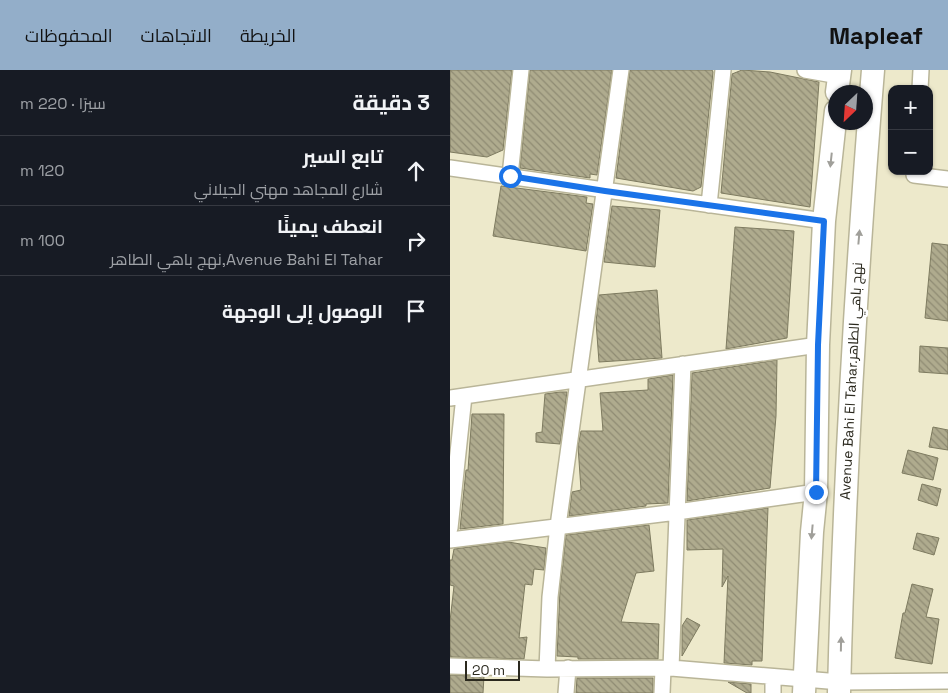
<!DOCTYPE html>
<html lang="ar">
<head>
<meta charset="utf-8">
<style>
	:root { --surface:#171b24; --page:#242831; --text:#f1f3f6; --muted:#9ea1a6; --line:#363941; --accent:#93aec9 }
	body { margin:0; font-family:"Space Grotesk",Cairo,sans-serif; background:var(--page); color:var(--text); direction:rtl }
	.controls { position:absolute; right:15px; top:15px; display:grid; overflow:hidden; border-radius:10px; box-shadow:0 1px 4px #0004 }
	.controls button { width:45px; height:45px; display:grid; place-items:center; padding:0; border:0; border-bottom:1px solid var(--line); background:var(--surface); color:var(--text); font:25px sans-serif }
	.compass { position:absolute; left:378px; top:15px; width:45px; height:45px; border-radius:50%; background:var(--surface); box-shadow:0 1px 4px #0004; rotate:205deg }
	.scale { position:absolute; left:15px; bottom:12px; width:55px; box-sizing:border-box; padding-left:5px; border:2px solid #2b291e; border-top:0; font-size:14px; line-height:18px; white-space:nowrap; color:#2b291e; -webkit-text-stroke:4px #fff; paint-order:stroke }
	.stop { position:absolute; width:15px; height:15px; margin:-11px; border:4px solid #1a73e8; border-radius:50%; background:#fff }
	.stop.end { background:#1a73e8; border-color:#fff; box-shadow:0 1px 5px #0008 }
	.list { margin:0; padding:0; list-style:none }
	h2 { display:flex; justify-content:space-between; align-items:center; height:65px; margin:0; padding:0 20px; font-size:21px }
	h2 small { font-size:16px; font-weight:400; color:var(--muted) }
	.list li { display:grid; grid-template-columns:32px 1fr auto; gap:15px; align-items:center; box-sizing:border-box; height:70px; padding:0 20px; border-top:1px solid var(--line) }
	.list b { display:block; font-size:19px; white-space:nowrap }
	.list p { margin:0; font-size:16px; white-space:nowrap; color:var(--muted) }
	.list em { font-size:16px; font-style:normal; color:var(--muted) }
	.icon { flex:none; width:28px; height:28px; fill:none; stroke:currentColor; stroke-width:2; stroke-linecap:round; stroke-linejoin:round }
	.map { position:relative; flex:none; width:498px; height:623px; overflow:hidden; direction:ltr }
	header { display:flex; align-items:center; gap:30px; box-sizing:border-box; height:70px; padding:0 25px; background:var(--accent); color:#111 }
	header strong { font-size:24px }
	nav { display:flex; gap:28px; margin-inline-start:auto; font-size:18px }
	main { display:flex }
	aside { flex:1; background:var(--surface) }
	.map>svg:first-child { display:block }
	.building { fill:url(#building-back-hatch); stroke:#7e7b60 }
	.lines { fill:none; stroke-linecap:round; stroke-linejoin:round }
	.street-casing { stroke:#b9b598; stroke-width:18 }
	.primary-casing { stroke:#b9b598; stroke-width:25 }
	.street { stroke:#fff; stroke-width:15 }
	.primary { stroke:#fff; stroke-width:22 }
	.oneway { fill:#a09f9a }
	.route { stroke:#1a73e8; stroke-width:6 }
	.labels { text-anchor:middle; stroke-width:5; stroke-linejoin:round; paint-order:stroke }
	.street-label { font-size:14px; fill:#2b291e; stroke:#fff }
</style>
</head>
<body>
<header>
<strong>Mapleaf</strong>
<nav><a>الخريطة</a><a>الاتجاهات</a><a>المحفوظات</a></nav>
</header>
<main>
<div class="map">
<svg width="498" height="623" viewBox="0 0 498 623">
	<defs>
		<pattern id="building-back-hatch" width="6" height="6" patternUnits="userSpaceOnUse" patternTransform="scale(1.25)"><rect width="6" height="6" fill="#afab8e"/><path d="M-1 5l2 2M0 0l6 6M5-1l2 2" fill="none" stroke="#8f8b73"/></pattern>
	</defs>
	<rect width="100%" height="100%" fill="#ede9cb"/>
	<path class="building" d="M0,0H62L53,80L37,87L0,82Z
		M80,0H162L147,105L140,104V108L70,98Z
		M180,0H262L263,2L251,117L243,121L166,108Z
		M292,0L320,2L369,12L360,137L271,123L282,4Z
		M51,116L137,127L136,133L143,134L136,181L43,166Z
		M162,136L210,140L205,197L154,192Z
		M285,157L344,161L337,268L276,279Z
		M482,173L498,175V251L475,248Z
		M207,220L212,288L149,292L146,252L149,225Z
		M470,276L498,278V304L469,302Z
		M327,290L326,346L320,418L237,431L242,303Z
		M223,305L218,433L196,434V436L119,446L122,422L131,420L128,376L131,361H153L150,323L198,320V309Z
		M110,322H117L110,374L86,372V363L92,362L95,324Z
		M22,344H54L53,454L10,459L16,400H18Z
		M483,357L498,360V380L479,377Z
		M458,380L488,388L483,410L452,403Z
		M472,414L491,419L487,436L468,430Z
		M318,438L312,591H302V595L274,593L278,506L272,517L273,479L237,480V450Z
		M199,455L204,501L186,503L171,552L209,554L208,589H128V587L107,586L110,520L116,465Z
		M467,463L489,468L484,485L463,479Z
		M58,472L96,478L94,500L84,499L82,515L75,514L69,568L77,567L74,589L0,587V551L4,516L0,515V490H2L4,479Z
		M462,514L483,519L476,547L489,549L482,594L445,588L453,543H455Z
		M237,548L250,555L232,586V556Z
		M0,605L34,606L33,623H0Z
		M127,608H203V623H126Z
		M278,612L301,614V623H297Z"/>
	<g class="lines">
		<g class="street-casing">
			<path id="street" d="M355,0L389,6
				M470,19L471,0
				M0,98L374,151
				M464,101V105L498,109
				M60,106L71,0
				M259,135L273,0
				M0,328L368,275
				M0,458L14,326
				M0,470L227,442L366,422
				M0,596L97,599L221,598L390,612L498,611
				M221,598L233,294
				M97,599L100,527L108,456L171,0
				M116,623L118,598
				M212,623L213,599
				M323,623V607"/>
		</g>
		<g class="primary-casing">
			<path id="primary" d="M387,22L390,0
				M354,623L362,462L366,422L368,275L374,151L386,41
				M389,623C394,415 406,208 423,0"/>
		</g>
		<use href="#street" class="street"/>
		<use href="#primary" class="primary"/>
	</g>
	<defs><path id="oneway-solid" d="M-6-.8H1V-3.2L6.5 0L1 3.2V.8H-6Z" transform="scale(1.25)"/></defs>
	<g class="oneway">
		<use href="#oneway-solid" transform="translate(381 90) rotate(96)"/>
		<use href="#oneway-solid" transform="translate(409 167) rotate(-85)"/>
		<use href="#oneway-solid" transform="translate(362 462) rotate(95)"/>
		<use href="#oneway-solid" transform="translate(391 574) rotate(-89)"/>
	</g>
	<g class="lines">
		<path class="route" d="M60,106L155,121L374,151L368,275L366,422"/>
	</g>
	<g class="labels">
		<g class="street-label">
			<text transform="translate(401 311) rotate(-87)" y="5">Avenue Bahi El Tahar,نهج باهي الطاهر</text>
		</g>
	</g>
</svg>
<div class="controls">
<button>+</button>
<button>−</button>
</div>
<svg class="compass" viewBox="-18 -18 36 36"><path d="M0-13l5 13h-10z" fill="#e53935"/><path d="M0 13l5-13h-10z" fill="#9ea1a6"/></svg>
<div class="scale">20 m</div>
<div class="stop" style="left:60px;top:106px"></div>
<div class="stop end" style="left:366px;top:422px"></div>
</div>
<aside>
<h2>3 دقيقة<small>سيرًا · 220 m</small></h2>
<ul class="list">
<li><svg class="icon" aria-label="ahead" viewBox="0 0 24 24"><path d="M12 20V5M6 11l6-6 6 6"/></svg><div><b>تابع السير</b><p>شارع المجاهد مهني الجيلاني</p></div><em>120 m</em></li>
<li><svg class="icon" aria-label="right" viewBox="0 0 24 24"><path d="M7 20v-9h11M14 6l5 5-5 5"/></svg><div><b>انعطف يمينًا</b><p>Avenue Bahi El Tahar,نهج باهي الطاهر</p></div><em>100 m</em></li>
<li><svg class="icon" aria-label="arrive" viewBox="0 0 24 24"><path d="M6 21V4h12l-3 4 3 4H6"/></svg><div><b>الوصول إلى الوجهة</b></div></li>
</ul>
</aside>
</main>
</body>
</html>
